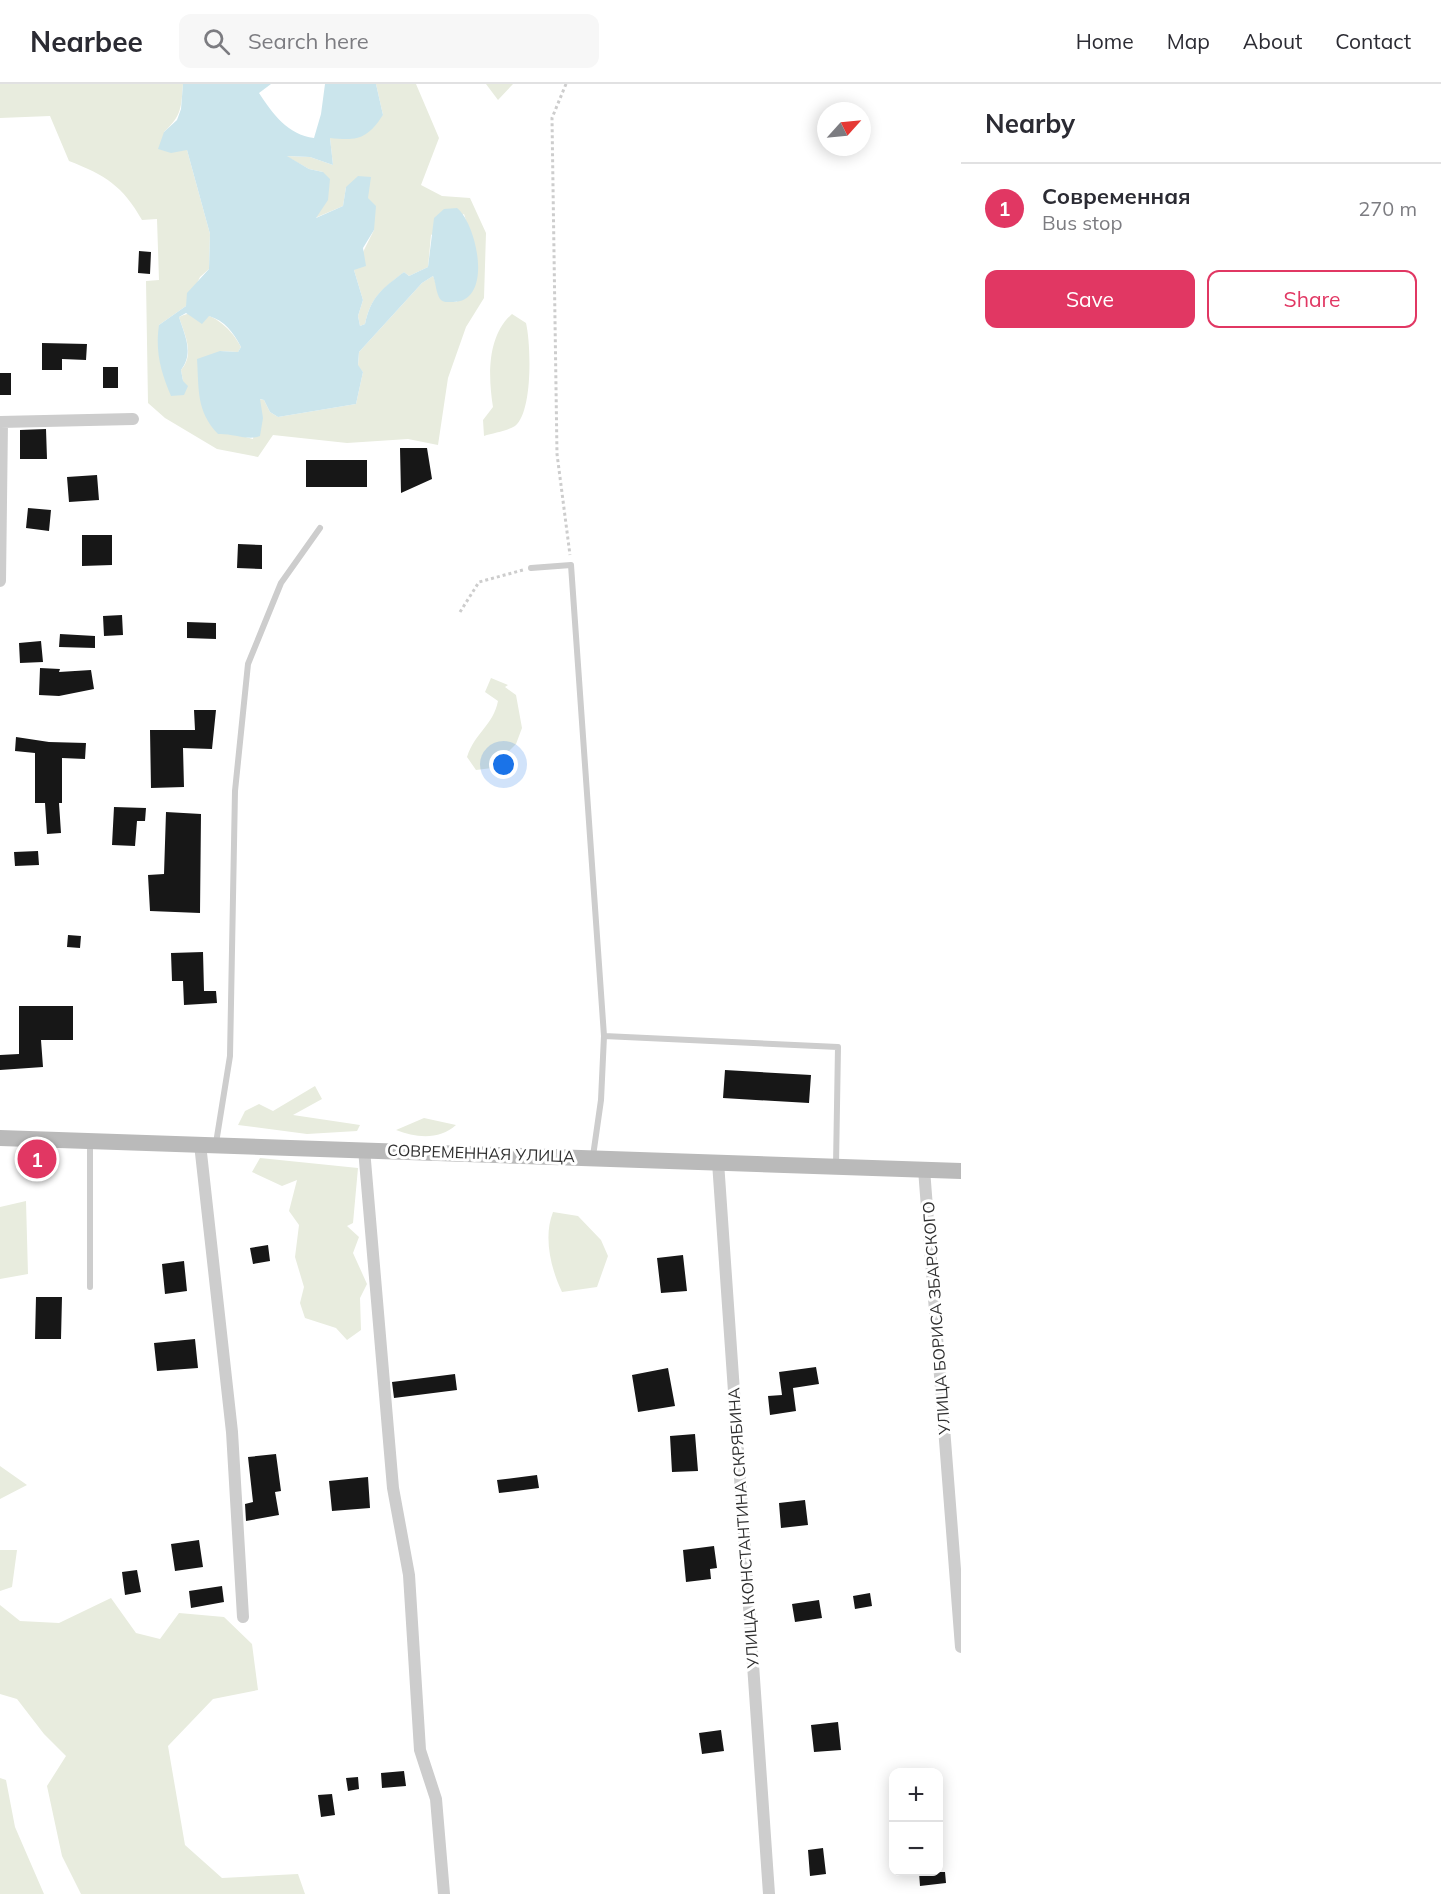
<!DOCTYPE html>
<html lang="en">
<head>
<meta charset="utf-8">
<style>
	:root { --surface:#fff; --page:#f7f7f7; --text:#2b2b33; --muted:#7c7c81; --line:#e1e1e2; --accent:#e13763 }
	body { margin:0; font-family:Mulish,sans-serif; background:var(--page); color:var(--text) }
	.controls { position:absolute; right:18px; bottom:18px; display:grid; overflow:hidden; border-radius:12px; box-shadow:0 3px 15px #0003 }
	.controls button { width:54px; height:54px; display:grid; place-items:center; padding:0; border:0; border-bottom:2px solid var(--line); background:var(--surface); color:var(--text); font:30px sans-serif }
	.compass { position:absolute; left:817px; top:18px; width:54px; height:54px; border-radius:50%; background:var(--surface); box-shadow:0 3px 15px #0003; rotate:63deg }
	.you { position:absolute; left:504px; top:681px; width:21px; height:21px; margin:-15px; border:4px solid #fff; border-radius:50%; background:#1a73e8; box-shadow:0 0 0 9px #1a73e833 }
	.badge { display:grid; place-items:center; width:39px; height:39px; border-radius:50%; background:var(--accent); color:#fff; font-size:20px; font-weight:700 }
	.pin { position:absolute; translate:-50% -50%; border:3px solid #fff; box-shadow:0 2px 6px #0006 }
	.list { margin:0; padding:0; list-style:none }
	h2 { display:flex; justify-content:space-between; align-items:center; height:78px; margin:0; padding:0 24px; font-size:26px }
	h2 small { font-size:20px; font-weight:400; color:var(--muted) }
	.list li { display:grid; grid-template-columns:39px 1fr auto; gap:18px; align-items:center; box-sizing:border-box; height:90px; padding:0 24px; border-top:2px solid var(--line) }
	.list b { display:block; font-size:22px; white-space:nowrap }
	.list p { margin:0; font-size:20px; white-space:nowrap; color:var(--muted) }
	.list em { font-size:20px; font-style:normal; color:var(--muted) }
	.actions { display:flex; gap:12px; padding:18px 24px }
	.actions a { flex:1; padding:14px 0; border:2px solid var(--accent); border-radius:12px; text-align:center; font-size:21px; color:var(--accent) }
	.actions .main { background:var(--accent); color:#fff }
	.icon { flex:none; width:33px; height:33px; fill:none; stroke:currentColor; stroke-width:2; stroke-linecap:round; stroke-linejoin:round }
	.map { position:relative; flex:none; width:961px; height:1810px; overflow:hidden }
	header { display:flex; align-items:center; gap:36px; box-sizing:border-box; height:84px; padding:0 30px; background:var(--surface); border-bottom:2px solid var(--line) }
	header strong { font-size:28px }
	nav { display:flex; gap:33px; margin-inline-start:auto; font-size:21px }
	.search { width:420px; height:54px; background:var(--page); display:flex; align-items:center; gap:15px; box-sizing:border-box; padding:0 21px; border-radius:12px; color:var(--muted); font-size:22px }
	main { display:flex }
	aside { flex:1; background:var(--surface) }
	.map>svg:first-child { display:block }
	.green { fill:#e8ecde }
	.water { fill:#cbe5ec }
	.building { fill:#171717 }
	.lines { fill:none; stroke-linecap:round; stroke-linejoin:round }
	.path { stroke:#cdcdcd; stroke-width:3; stroke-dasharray:3 3; stroke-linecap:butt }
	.lane { stroke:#cdcdcd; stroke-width:6 }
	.street { stroke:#cdcdcd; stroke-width:12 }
	.secondary { stroke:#bababa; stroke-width:16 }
	.labels { text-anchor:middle; stroke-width:6; stroke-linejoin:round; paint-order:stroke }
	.street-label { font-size:16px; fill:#303030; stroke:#fff }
</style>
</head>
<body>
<header>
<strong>Nearbee</strong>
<div class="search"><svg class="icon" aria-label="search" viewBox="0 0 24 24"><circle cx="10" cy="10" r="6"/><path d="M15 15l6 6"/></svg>Search here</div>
<nav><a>Home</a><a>Map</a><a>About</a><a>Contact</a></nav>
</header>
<main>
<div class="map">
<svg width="961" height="1810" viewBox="0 0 961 1810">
	<rect width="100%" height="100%" fill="#fff"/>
	<path class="green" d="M0,0H183C181,24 182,31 164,48L187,66L210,150L209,185L200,193L186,222L159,241L183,297L181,286C195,270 185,252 179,233C205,220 230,242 241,263L238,268L220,267L218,349H231L253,355L259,315L264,316L270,328L278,333L356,320L363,288L358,282L359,268L422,199L433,192C441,209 433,218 457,218L470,149L464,130L431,151L428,183L409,192L404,188C382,206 371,212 365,240L360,242L358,232L363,216L354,186L374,146L346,103L343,122L315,134L323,88L309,85L286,72L310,73L333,81L330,54L383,31L376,0H416L439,54L421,101L442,112L470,114L486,149L484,214L466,243L448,294L438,361L408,355L347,359L273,351L258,373L217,365L165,334L148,319L146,197L159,196L157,135L142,136C123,102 105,91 69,77L50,32L0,34Z
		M486,0H513L498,16Z
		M512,230L526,239C531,260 533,328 515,342C507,347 493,349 484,352L483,336L493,323C488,292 487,252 512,230Z
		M491,594L508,601L505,603L516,611L522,644L516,660L492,684L476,686L467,673C475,648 493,642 498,617L485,608Z
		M315,1002L322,1015L293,1031L360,1041L357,1047L307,1050L238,1041L245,1027L259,1020L273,1027Z
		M424,1034L456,1041C440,1056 416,1054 396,1046Z
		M260,1074L358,1084L353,1139L347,1142L359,1153L353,1169L367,1200L360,1214L361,1246L347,1256L336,1244L305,1234L300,1219L304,1203L295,1173L299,1141L289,1127L297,1096L282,1102L252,1088Z
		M26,1117L28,1190L0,1195V1123Z
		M553,1128L578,1132L601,1156L608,1172L597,1203L562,1208C551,1185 543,1153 553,1128Z
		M0,1382L27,1401L0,1415Z
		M0,1466H17L12,1503L0,1507Z
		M111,1514L136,1549L160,1555L179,1529L224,1533L252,1560L258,1606L213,1615L168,1662L185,1761L222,1794L298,1790L305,1810H81L62,1772L47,1702L66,1672L44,1650L17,1615L0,1610V1521L20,1537L59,1539Z
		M0,1694L6,1696L15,1743L44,1810H0Z"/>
	<path class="water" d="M183,0H271L259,9C272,29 288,51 314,54L321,30L325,0H376L383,31C367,55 358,57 330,54L333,81L310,73L287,72L309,85L323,88L330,95L328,116L316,134L343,122L346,103L358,92L371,93L368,114L376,122L374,146L363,164L366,182L354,186L363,216L358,232L360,242L365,240C371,212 382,205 404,188L409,192L428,183L434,134L444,125L457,124C477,140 494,218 453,218C448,218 443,219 440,215C436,209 436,199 433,192L422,199L359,268L358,281L363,288L356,320L278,333L270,328L264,316L260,315L263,334L260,352C248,357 232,349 218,350C196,327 199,305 197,275L220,267L238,268L241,263C233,248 225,237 209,232L202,240L186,229L179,233C185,252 194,269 181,286L183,297L188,302L184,311L171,312C161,288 155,268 159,241L186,222L187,209L209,185L210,150L187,66L171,69L158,65L164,48L177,36L181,25Z"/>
	<path class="building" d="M139,167L151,168L150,190L138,189Z
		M42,259L87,260L86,276L62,275V286H42Z
		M103,283H118V304H103Z
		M0,289H11V311H0Z
		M46,345L47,375H20V346Z
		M400,364H427L432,395L401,409Z
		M306,376H367V403H306Z
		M97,391L99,416L69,418L67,393Z
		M28,424L51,426L49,447L26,444Z
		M82,451H112V481L82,482Z
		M238,460L262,461V485L237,484Z
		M122,531L123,551L104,552L103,532Z
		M187,538L216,539V555L187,554Z
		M60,550L95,552V564L59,563Z
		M41,557L43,578L20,579L19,559Z
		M40,584L60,585L59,588L91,586L94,605L59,612L39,611Z
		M194,626H216L212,665L183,664L184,703L151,704L150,646H195Z
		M16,653L49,658L86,659L85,675L62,674V719H59L61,749L47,750L45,719H35V669L15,667Z
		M114,723L146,724L145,737H137L135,762L112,761Z
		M166,728L201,730L200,829L150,827L148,791L164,790Z
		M38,767L39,781L15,782L14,768Z
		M68,851L81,852L80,864L67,863Z
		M203,868L204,907H216L217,919L184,921L183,897H172L171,869Z
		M19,922H73V956H41L43,983L0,986V971L19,970Z
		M725,986L811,991L809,1019L723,1014Z
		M268,1161L270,1177L253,1180L250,1164Z
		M683,1171L687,1207L661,1209L657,1174Z
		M184,1177L187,1207L165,1210L162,1180Z
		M36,1213H62L61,1255H35Z
		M195,1255L198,1284L157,1287L154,1259Z
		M816,1283L819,1300L793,1304L796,1327L770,1331L768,1312L782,1311L779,1288Z
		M668,1284L675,1322L638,1328L632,1291Z
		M455,1290L457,1306L394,1314L392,1298Z
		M695,1350L698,1387L672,1388L670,1352Z
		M276,1370L281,1407L275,1408L279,1431L246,1437L245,1420L253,1418L248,1373Z
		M537,1391L539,1404L499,1409L497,1396Z
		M368,1393L370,1424L332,1427L329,1397Z
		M805,1416L808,1441L781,1444L779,1419Z
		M199,1456L203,1483L175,1487L171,1460Z
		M714,1462L717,1484L710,1485L711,1495L686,1498L683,1466Z
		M137,1486L141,1508L125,1511L122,1488Z
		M222,1502L224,1518L191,1524L189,1507Z
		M870,1509L872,1522L855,1525L853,1512Z
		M819,1516L822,1534L795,1538L792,1520Z
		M838,1638L841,1666L814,1668L811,1641Z
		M721,1646L724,1667L702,1670L699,1649Z
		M404,1687L406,1702L382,1704L381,1689Z
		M358,1693L359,1705L348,1707L346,1694Z
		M332,1710L335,1731L321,1733L318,1711Z
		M823,1764L826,1790L810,1792L808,1766Z
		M919,1788H945L946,1799L920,1802Z"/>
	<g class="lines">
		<path class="path" d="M566,0L552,34L557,370L570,471
			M460,528L479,498L523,486"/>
		<path class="lane" d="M531,484L571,481L604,952L601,1016L593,1072
			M604,952L838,963L836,1081
			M216,1059L230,972L235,707L248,580L281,499L320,444
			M90,1203V1057"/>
		<path class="street" d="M0,338L133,335
			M0,497L2,338
			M200,1060L232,1348L243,1533
			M364,1065L393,1404L409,1491L420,1666L436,1715L444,1810
			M718,1078L769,1810
			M924,1085L961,1563"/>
		<path class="secondary" d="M0,1054L961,1087"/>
	</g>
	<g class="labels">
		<g class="street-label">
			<text transform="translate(481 1069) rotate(2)" y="6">СОВРЕМЕННАЯ УЛИЦА</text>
			<text transform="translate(936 1234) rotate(-94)" y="6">УЛИЦА БОРИСА ЗБАРСКОГО</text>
			<text transform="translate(743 1444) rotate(-94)" y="6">УЛИЦА КОНСТАНТИНА СКРЯБИНА</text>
		</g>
	</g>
</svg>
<div class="controls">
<button>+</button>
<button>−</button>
</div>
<svg class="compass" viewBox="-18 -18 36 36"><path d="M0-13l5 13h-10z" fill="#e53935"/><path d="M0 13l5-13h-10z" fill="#7c7c81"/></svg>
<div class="you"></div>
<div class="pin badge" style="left:37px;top:1075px">1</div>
</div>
<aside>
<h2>Nearby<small></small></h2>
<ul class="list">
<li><span class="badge">1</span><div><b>Современная</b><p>Bus stop</p></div><em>270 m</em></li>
</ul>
<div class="actions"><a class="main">Save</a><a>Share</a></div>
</aside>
</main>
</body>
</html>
